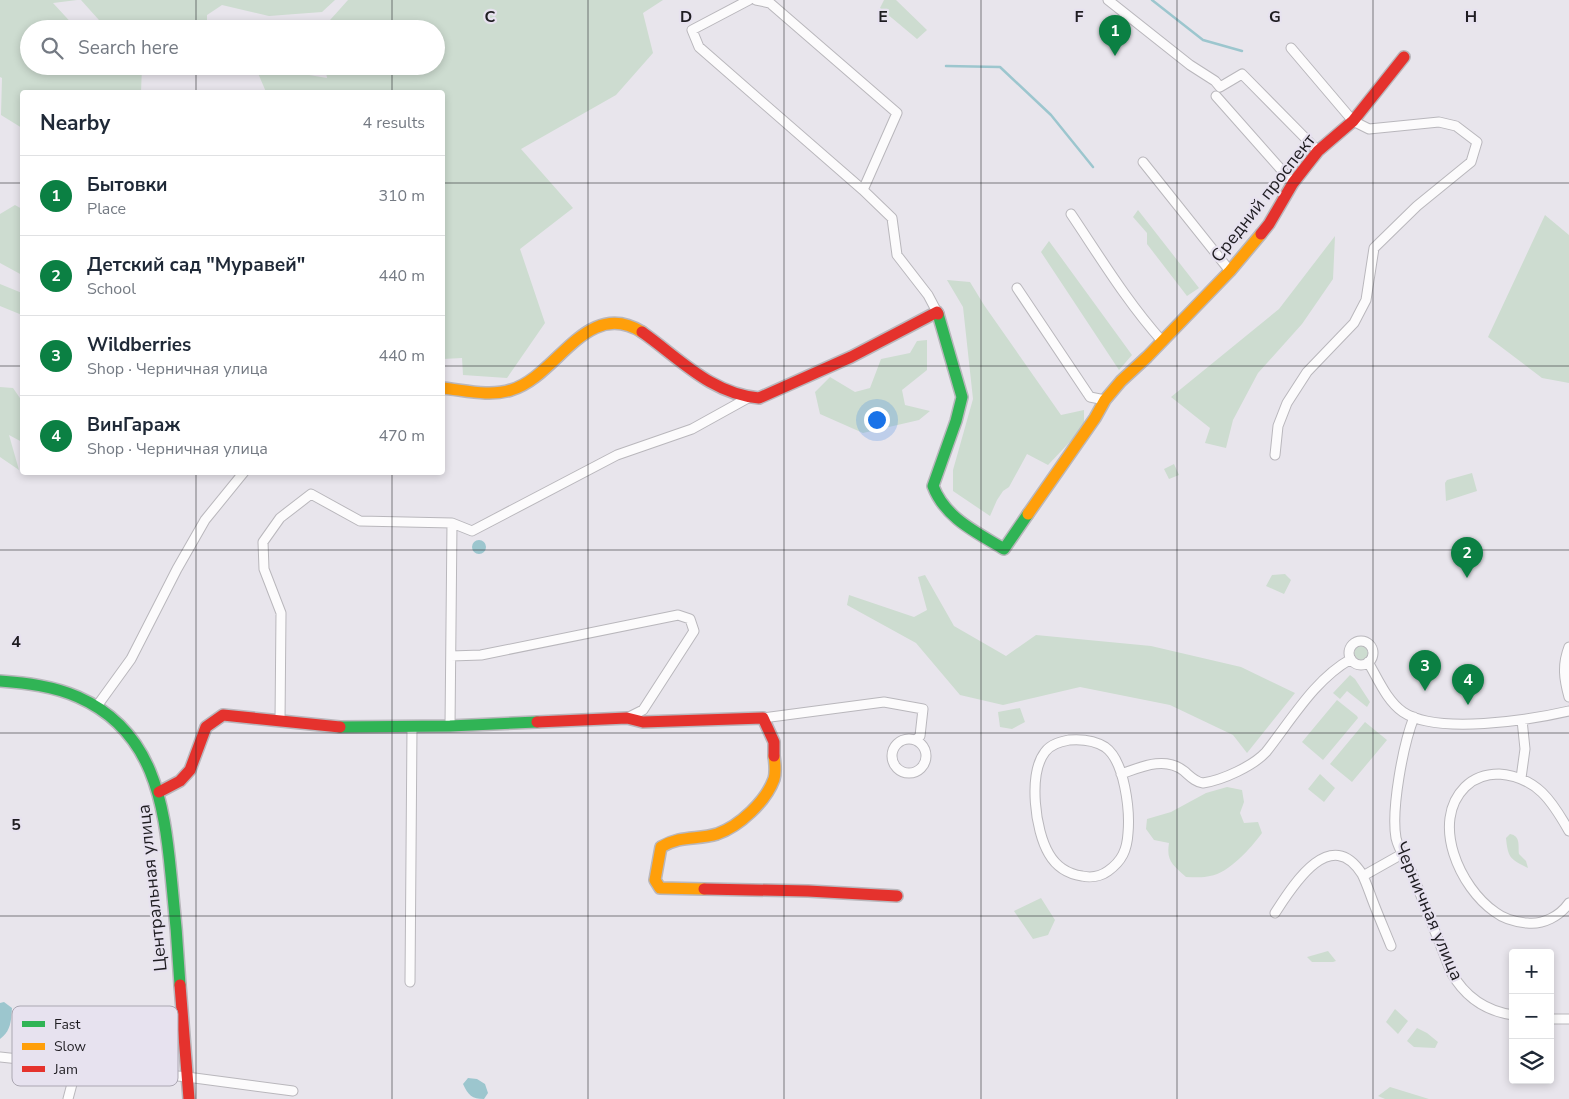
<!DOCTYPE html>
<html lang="en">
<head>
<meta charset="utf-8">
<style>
	:root { --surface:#fff; --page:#f2f2f3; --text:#1f2937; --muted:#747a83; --line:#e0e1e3; --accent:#0b8043 }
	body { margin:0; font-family:"Nunito Sans",sans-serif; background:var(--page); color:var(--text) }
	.controls { position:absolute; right:15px; bottom:15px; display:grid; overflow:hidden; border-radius:5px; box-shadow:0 2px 8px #0003 }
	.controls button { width:45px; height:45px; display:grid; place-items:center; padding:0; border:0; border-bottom:1px solid var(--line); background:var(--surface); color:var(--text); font:25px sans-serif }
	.you { position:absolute; left:876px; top:419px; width:18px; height:18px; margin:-12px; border:4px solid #fff; border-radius:50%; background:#1a73e8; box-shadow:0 0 0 8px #1a73e833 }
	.badge { display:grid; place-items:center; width:32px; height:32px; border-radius:50%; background:var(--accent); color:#fff; font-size:16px; font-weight:700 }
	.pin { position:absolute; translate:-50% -41px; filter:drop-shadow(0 1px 2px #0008) }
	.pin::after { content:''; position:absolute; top:26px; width:18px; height:15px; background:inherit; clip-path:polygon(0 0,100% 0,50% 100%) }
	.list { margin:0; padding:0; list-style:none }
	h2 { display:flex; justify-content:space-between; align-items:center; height:65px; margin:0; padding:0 20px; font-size:21px }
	h2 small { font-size:16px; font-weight:400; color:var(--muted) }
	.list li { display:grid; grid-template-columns:32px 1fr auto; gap:15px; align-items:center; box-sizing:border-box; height:80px; padding:0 20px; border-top:1px solid var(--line) }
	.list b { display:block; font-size:19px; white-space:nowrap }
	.list p { margin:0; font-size:16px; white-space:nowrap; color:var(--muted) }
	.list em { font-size:16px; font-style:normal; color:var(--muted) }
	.icon { flex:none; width:28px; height:28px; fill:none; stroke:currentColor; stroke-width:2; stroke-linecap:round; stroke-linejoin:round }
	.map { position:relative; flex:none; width:1569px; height:1099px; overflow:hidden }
	.search { position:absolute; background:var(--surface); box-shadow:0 2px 8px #0003; left:20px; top:20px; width:425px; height:55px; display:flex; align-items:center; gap:12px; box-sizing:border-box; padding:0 18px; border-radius:28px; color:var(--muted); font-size:19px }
	.panel { position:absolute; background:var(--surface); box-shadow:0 2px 8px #0003; left:20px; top:90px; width:425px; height:385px; border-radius:5px }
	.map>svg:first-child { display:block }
	.green { fill:#cddcd0 }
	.water { fill:#9cc6ce }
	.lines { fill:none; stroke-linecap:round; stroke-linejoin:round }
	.stream { stroke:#9cc6ce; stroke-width:2.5 }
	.street-casing { stroke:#b9b7bc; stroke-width:11 }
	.fast-casing { stroke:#b9b7bc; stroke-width:14 }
	.slow-casing { stroke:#b9b7bc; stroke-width:14 }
	.jam-casing { stroke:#b9b7bc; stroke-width:14 }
	.street { stroke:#fcfbfc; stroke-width:9 }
	.fast { stroke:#30b455; stroke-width:11 }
	.slow { stroke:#ff9f0a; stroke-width:11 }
	.jam { stroke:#e5322d; stroke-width:11 }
	.grid { fill:none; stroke:#1f1d22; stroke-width:1; stroke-opacity:0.55 }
	.labels { text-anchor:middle; stroke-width:4.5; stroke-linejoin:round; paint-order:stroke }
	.street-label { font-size:18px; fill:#1f1d22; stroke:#e7e2ef }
	.key { fill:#e7e2ef; stroke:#aba7b2; stroke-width:1 }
	.key-label { font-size:14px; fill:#1f1d22 }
	.grid-label { font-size:16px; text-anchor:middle; font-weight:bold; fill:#1f1d22; stroke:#e7e2ef; stroke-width:4.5; stroke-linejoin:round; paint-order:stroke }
</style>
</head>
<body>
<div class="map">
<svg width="1569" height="1099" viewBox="0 0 1569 1099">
	<rect width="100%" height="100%" fill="#e8e5ec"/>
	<path class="green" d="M0,0H77L53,3L77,29H29V66H140L142,67L141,92H22V128L1,115L2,78L0,77Z
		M81,0H335L322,12L269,16L222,5L207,15V29H107Z
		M348,0H663L643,13L653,53L616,95L521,149L573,208L520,249L545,323L507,378L463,375L462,358L443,359L442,92H266L255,66L327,78L325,66H436V29H322Z
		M884,0H896L927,30L917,39L880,8Z
		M15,205L22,209V275L0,263V214Z
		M1138,210L1199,288L1187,296L1147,244V233L1133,217Z
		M1545,215L1569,235V383L1542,378L1488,337Z
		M1335,236L1333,279L1302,324L1258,373L1233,420L1226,448L1205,443L1210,428L1171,397L1279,309Z
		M1049,241L1132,355L1119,370L1041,252Z
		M947,280L970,282L984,305L1061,415L1084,410V427L1048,465L1027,454L1009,487L1003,491L997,500L990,516L953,491V470L973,399L963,307Z
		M0,284L22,293V315L0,306Z
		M927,340V370L902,390L905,405L930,411L919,420L863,433L820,414L815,392L830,377L855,392L870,388L881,359L910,353L917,341Z
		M0,387L13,388L22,401V442L9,435L19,470L0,457Z
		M1174,464L1179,475L1169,479L1164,469Z
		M1472,473L1477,491L1446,501L1445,483L1447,480Z
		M1285,574L1291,580L1284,594L1266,586L1272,575Z
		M925,575L954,626L1006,656L1036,635L1151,646L1241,667L1295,693L1247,753L1233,735L1170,705L1080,687L1003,705L960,695L916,643L847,605L849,595L914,617L927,610L918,577Z
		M1354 653a7 7 0 1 1 14 0a7 7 0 1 1-14 0Z
		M1350,675L1355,679L1370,702L1367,707L1347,691L1340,699L1333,693Z
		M1337,700L1357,716L1358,718L1323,760L1302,742Z
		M1020,708L1025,722L1012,729L1000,727L998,712Z
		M1365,722L1387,740L1352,782L1330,764Z
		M1320,774L1335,788L1324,802L1308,789Z
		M1227,787L1242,790L1244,802L1240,813L1244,823L1258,822L1262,833C1251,848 1229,873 1210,876C1203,878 1194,877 1186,877C1173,865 1166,861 1169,843L1154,840L1146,829L1147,819L1171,812L1206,793Z
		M1510,834C1521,836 1518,846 1519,854L1526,861L1528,868C1510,859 1508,858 1506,838Z
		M1041,898L1055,920L1048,935L1033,939L1014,911Z
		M1328,951L1336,961L1333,962H1312L1307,957Z
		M1395,1009L1408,1021L1398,1034L1386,1022Z
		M1417,1028L1427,1033L1438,1042L1435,1048L1414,1047L1407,1041Z
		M1390,1087L1429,1099H1385L1378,1096Z"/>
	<path class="water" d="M472 547a7 7 0 1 1 14 0a7 7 0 1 1-14 0Z
		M4,1002L12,1008C11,1021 11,1031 0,1039V1003Z
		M468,1078L477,1079L485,1084L488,1093L484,1099C472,1099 468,1095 463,1084Z"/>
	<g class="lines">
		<path class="stream" d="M1152,0L1203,40L1242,51
			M946,66L1000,67L1051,115L1093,167"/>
		<g class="street-casing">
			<path id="street" d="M749,0L692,30L699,47L863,190L892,218L897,255L928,295L937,312
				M756,0L770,3L897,113L863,190
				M1108,0L1190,65L1215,81L1220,87L1242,74L1318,151
				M1216,96L1293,183
				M1143,162L1230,271
				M1071,214C1100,257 1127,302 1162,341
				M1017,288L1090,397L1105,400
				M1275,455L1278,426L1287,403L1307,372L1354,323L1366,300L1374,248L1417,206L1471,162L1477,142L1456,126L1439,122L1369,129L1353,121L1291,48
				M1349 653a12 12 0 1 1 24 0a12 12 0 1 1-24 0Z
				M1569,647C1562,665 1564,679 1569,697
				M451,656L481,655L678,615L690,619L694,631L643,710L627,718
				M1368,662C1378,679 1387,701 1403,712C1437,735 1530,720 1569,711
				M97,706L131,659L177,569L205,520L244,472
				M1414,717C1403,745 1391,809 1396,838C1399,851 1407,861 1412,873C1425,906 1438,939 1451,972C1465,997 1485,1011 1513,1015
				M763,718L884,702L923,709L920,736L916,740
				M280,721L281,613L264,569L263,542L280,518L311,494L360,521L452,523L472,531L617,455L692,429L748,398
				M450,726L452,523
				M892 756a17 17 0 1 1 34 0a17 17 0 1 1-34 0Z
				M1069,740C1081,739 1094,740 1105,747C1125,761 1130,811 1128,833C1127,850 1122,861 1108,871C1101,876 1091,878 1082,876C1068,874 1056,866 1049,854C1035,831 1028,774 1045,752C1051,744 1060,742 1069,740Z
				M1121,774C1141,767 1165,756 1184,771C1190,776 1195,782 1203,783C1223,780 1253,766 1266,752C1292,719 1315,679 1351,659
				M1521,778L1525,749L1522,720
				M1569,831C1552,801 1537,777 1499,774C1486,774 1474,778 1465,787C1430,822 1460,888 1495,912C1504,919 1515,922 1527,923C1543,925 1560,916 1569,903
				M1363,876L1402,854
				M1275,913C1292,887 1330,824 1362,874C1366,882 1369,891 1372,899C1378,915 1385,931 1391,946
				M410,982L412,727
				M1550,1019H1569
				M0,1057L187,1077L293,1091
				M68,1099L77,1065"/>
		</g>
		<g class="fast-casing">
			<path id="fast" d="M938,314L962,397L956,421L933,486C945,518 976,532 1004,549L1028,514
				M0,681C26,683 53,686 78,697C153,730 164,802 171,875C175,912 178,949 180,985
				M340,727L450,726L537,722"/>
		</g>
		<g class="slow-casing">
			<path id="slow" d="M442,388C464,390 489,397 511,390C557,377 586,297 642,332
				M1028,514L1095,418L1105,400L1121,381L1147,357L1230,271L1261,234
				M704,889L660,888L655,880L661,847C681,835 697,840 717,834C740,826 766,801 774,779C776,772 775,763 774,756"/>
		</g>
		<g class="jam-casing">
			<path id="jam" d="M1261,234L1269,224L1293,183L1318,151L1353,121L1404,57
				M642,332C679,358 711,394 759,398L851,357L937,312L938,314
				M537,722L627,718L643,722L763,718L774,742V756
				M159,792L180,781L190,770L206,727L223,715L340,727
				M704,889L808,891L897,896
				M180,985L189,1099"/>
		</g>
		<use href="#street" class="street"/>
		<use href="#fast" class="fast"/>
		<use href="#slow" class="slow"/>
		<use href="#jam" class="jam"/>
	</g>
	<path class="grid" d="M196,0V29M392,0V29M588,0V1099M784,0V1099M981,0V1099M1177,0V1099M1373,0V1099M196,66V92M392,66V92M0,183H22M442,183H1569M0,366H22M442,366H1569M196,472V1099M392,472V1099M0,550H1569M0,733H1569M0,916H1569"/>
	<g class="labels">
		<g class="street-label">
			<text transform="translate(1263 198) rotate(-52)" y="6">Средний проспект</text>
			<text transform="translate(152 888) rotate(-96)" y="6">Центральная улица</text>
			<text transform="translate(1429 911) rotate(67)" y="6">Черничная улица</text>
		</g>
	</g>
	<rect x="12" y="1006" width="166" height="80" rx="8" class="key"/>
	<rect x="22" y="1021" width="23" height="6" fill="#30b455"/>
	<rect x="22" y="1043" width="23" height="7" fill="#ff9f0a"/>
	<rect x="22" y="1066" width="23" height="6" fill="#e5322d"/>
	<g class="key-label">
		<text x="54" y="1029">Fast</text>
		<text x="54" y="1051">Slow</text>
		<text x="54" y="1074">Jam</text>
	</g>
	<g class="grid-label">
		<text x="490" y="22">C</text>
		<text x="686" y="22">D</text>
		<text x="883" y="22">E</text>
		<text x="1079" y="22">F</text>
		<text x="1275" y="22">G</text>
		<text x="1471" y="22">H</text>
		<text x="16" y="647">4</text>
		<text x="16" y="830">5</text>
	</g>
</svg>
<div class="controls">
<button>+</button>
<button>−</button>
<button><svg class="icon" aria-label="layers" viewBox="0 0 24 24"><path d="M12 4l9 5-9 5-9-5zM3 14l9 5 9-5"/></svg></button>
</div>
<div class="you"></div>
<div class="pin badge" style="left:1115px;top:56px">1</div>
<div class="pin badge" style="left:1467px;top:578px">2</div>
<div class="pin badge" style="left:1425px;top:691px">3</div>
<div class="pin badge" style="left:1468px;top:705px">4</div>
<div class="search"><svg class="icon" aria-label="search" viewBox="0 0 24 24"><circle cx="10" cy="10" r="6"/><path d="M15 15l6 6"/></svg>Search here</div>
<section class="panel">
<h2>Nearby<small>4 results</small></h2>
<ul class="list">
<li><span class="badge">1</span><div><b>Бытовки</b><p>Place</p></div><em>310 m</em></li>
<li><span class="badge">2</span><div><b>Детский сад &quot;Муравей&quot;</b><p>School</p></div><em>440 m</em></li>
<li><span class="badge">3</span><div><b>Wildberries</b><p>Shop · Черничная улица</p></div><em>440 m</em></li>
<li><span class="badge">4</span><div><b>ВинГараж</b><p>Shop · Черничная улица</p></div><em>470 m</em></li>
</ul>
</section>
</div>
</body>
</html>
